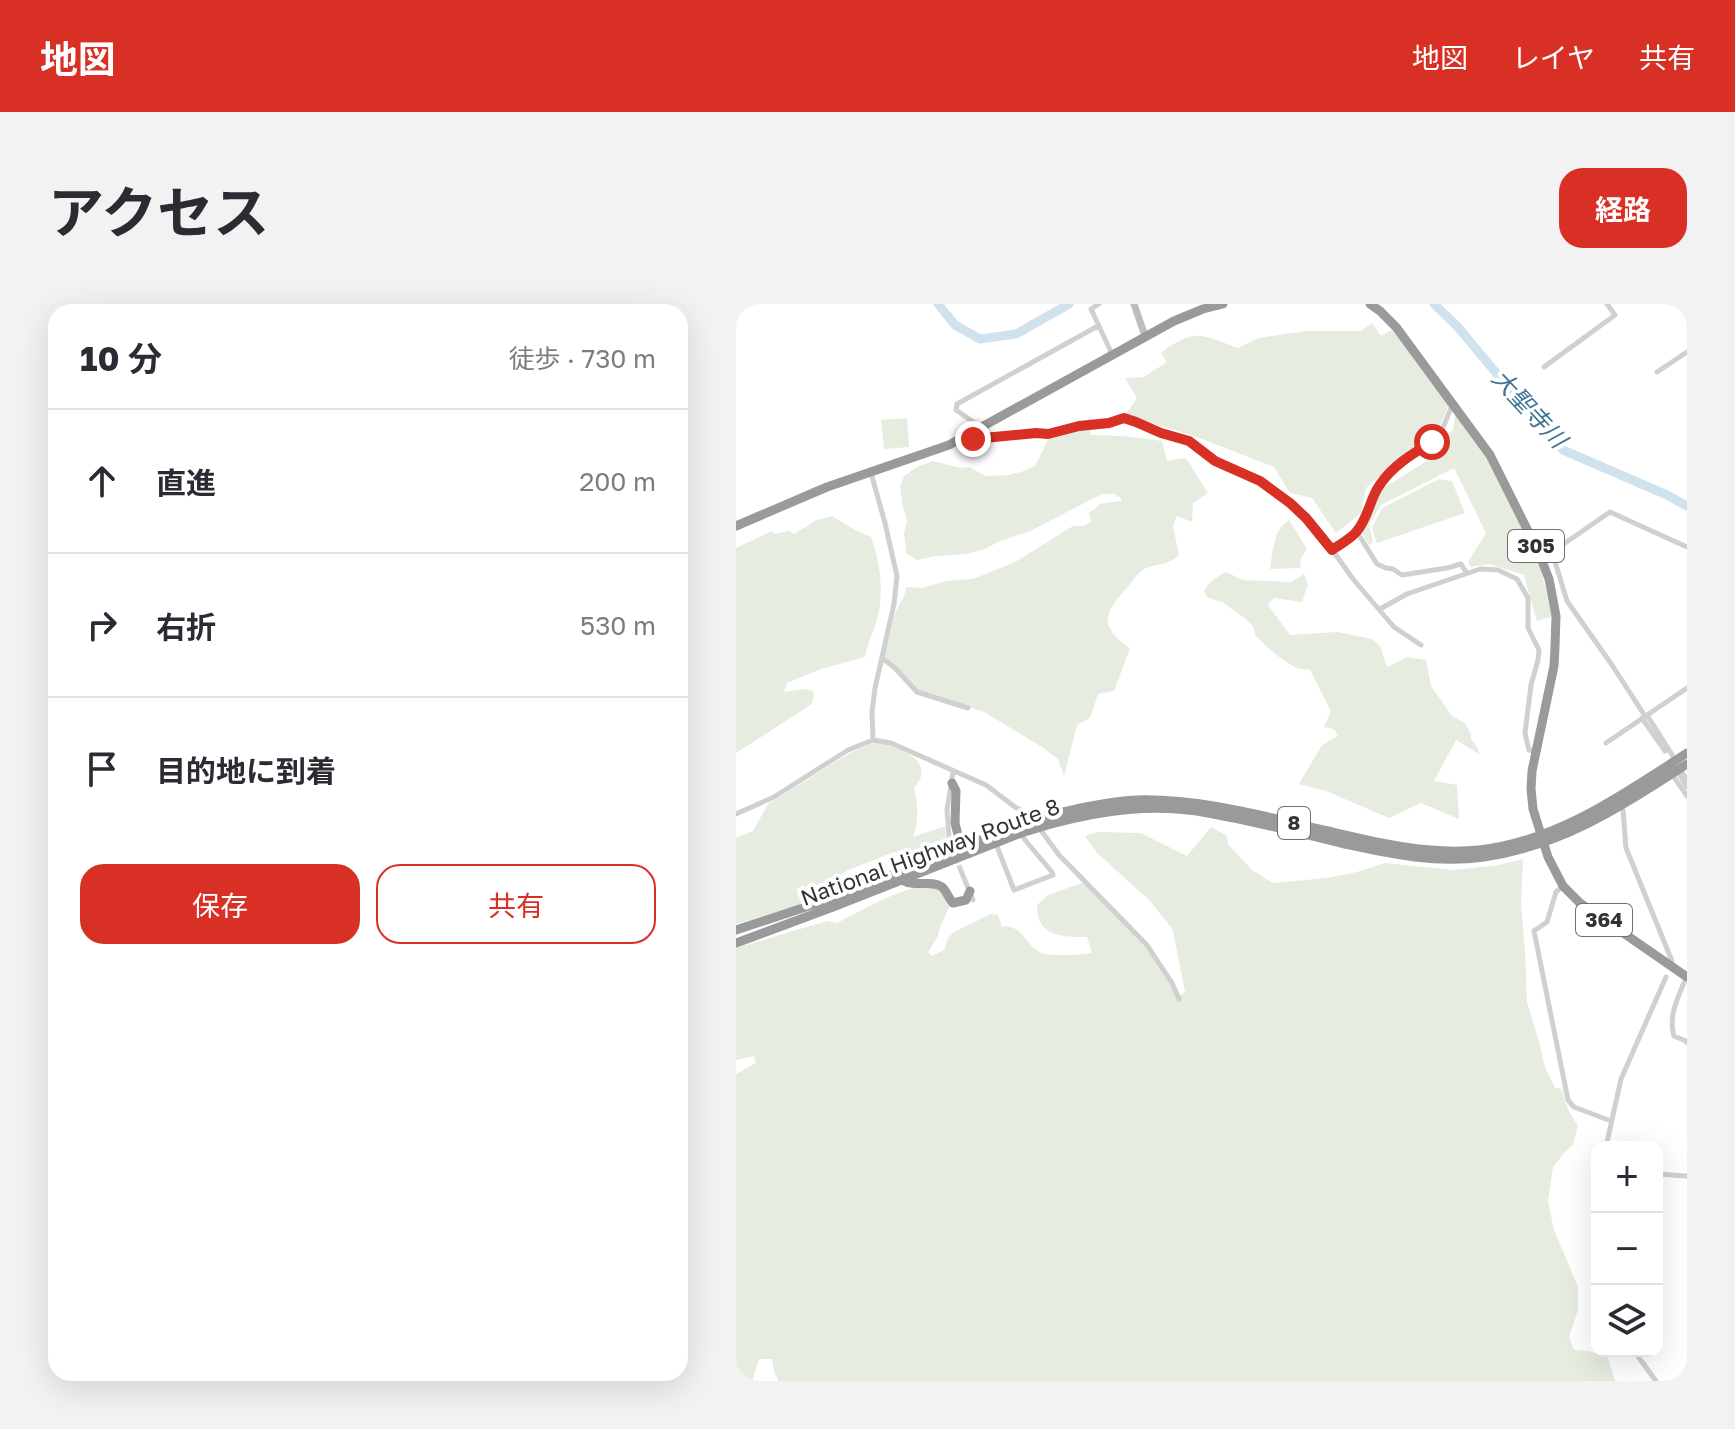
<!DOCTYPE html>
<html lang="ja">
<head>
<meta charset="utf-8">
<style>
	:root { --surface:#fff; --page:#f2f2f3; --text:#2b2b33; --muted:#7c7c81; --line:#e1e1e2; --accent:#d93025 }
	body { margin:0; font-family:"Golos Text","Noto Sans JP",sans-serif; background:var(--page); color:var(--text) }
	.controls { position:absolute; right:24px; bottom:24px; display:grid; overflow:hidden; border-radius:16px; box-shadow:0 8px 32px #0002 }
	.controls button { width:72px; height:72px; display:grid; place-items:center; padding:0; border:0; border-bottom:2px solid var(--line); background:var(--surface); color:var(--text); font:40px sans-serif }
	.stop { position:absolute; width:24px; height:24px; margin:-18px; border:6px solid #d93025; border-radius:50%; background:#fff }
	.stop.end { background:#d93025; border-color:#fff; box-shadow:0 2px 8px #0008 }
	.list { margin:0; padding:0; list-style:none }
	h2 { display:flex; justify-content:space-between; align-items:center; height:104px; margin:0; padding:0 32px; font-size:34px }
	h2 small { font-size:26px; font-weight:400; color:var(--muted) }
	.list li { display:grid; grid-template-columns:52px 1fr auto; gap:24px; align-items:center; box-sizing:border-box; height:144px; padding:0 32px; border-top:2px solid var(--line) }
	.list b { display:block; font-size:30px; white-space:nowrap }
	.list em { font-size:26px; font-style:normal; color:var(--muted) }
	.actions { display:flex; gap:16px; padding:24px 32px }
	.actions a { flex:1; padding:18px 0; border:2px solid var(--accent); border-radius:24px; text-align:center; font-size:28px; color:var(--accent) }
	.actions .main { background:var(--accent); color:#fff }
	.icon { flex:none; width:44px; height:44px; fill:none; stroke:currentColor; stroke-width:2; stroke-linecap:round; stroke-linejoin:round }
	.map { position:relative; flex:none; width:951px; height:1077px; overflow:hidden; border-radius:24px }
	header { display:flex; align-items:center; gap:48px; box-sizing:border-box; height:112px; padding:0 40px; background:var(--accent); color:#fff }
	header strong { font-size:38px }
	nav { display:flex; gap:44px; margin-inline-start:auto; font-size:28px }
	.intro { display:flex; align-items:center; justify-content:space-between; box-sizing:border-box; height:192px; padding:0 48px }
	h1 { margin:0; font-size:56px }
	.button { padding:20px 36px; border-radius:24px; background:var(--accent); color:#fff; font-size:28px; font-weight:700 }
	main { display:flex; gap:48px; padding:0 48px }
	aside { flex:1; background:var(--surface); border-radius:24px; box-shadow:0 8px 32px #0002 }
	.map>svg:first-child { display:block }
	.green { fill:#e6ecdf }
	.lines { fill:none; stroke-linecap:round; stroke-linejoin:round }
	.river { stroke:#cfe2ee; stroke-width:9 }
	.street-tunnel { stroke:#d6d6d6; stroke-width:5; stroke-dasharray:5 2.5; stroke-linecap:butt }
	.street { stroke:#d0d0d0; stroke-width:5 }
	.secondary { stroke:#bdbdbd; stroke-width:7 }
	.highway { stroke:#9a9a9a; stroke-width:9 }
	.highway-bridge { stroke:#9a9a9a; stroke-width:9 }
	.route { stroke:#d93025; stroke-width:10 }
	.labels { text-anchor:middle; stroke-width:8; stroke-linejoin:round; paint-order:stroke }
	.shield { fill:#fff; stroke:#707070; stroke-width:2 }
	.shield-label { font-size:20px; font-weight:bold; fill:#333 }
	.street-label { font-size:22px; fill:#333; stroke:#fff }
	.water-label { font-size:24px; font-style:italic; fill:#3f7597; stroke:#fff }
</style>
</head>
<body>
<header>
<strong>地図</strong>
<nav><a>地図</a><a>レイヤ</a><a>共有</a></nav>
</header>
<div class="intro"><h1>アクセス</h1><a class="button">経路</a></div>
<main>
<aside>
<h2>10 分<small>徒歩 · 730 m</small></h2>
<ul class="list">
<li><svg class="icon" aria-label="ahead" viewBox="0 0 24 24"><path d="M12 20V5M6 11l6-6 6 6"/></svg><div><b>直進</b></div><em>200 m</em></li>
<li><svg class="icon" aria-label="right" viewBox="0 0 24 24"><path d="M7 20v-9h11M14 6l5 5-5 5"/></svg><div><b>右折</b></div><em>530 m</em></li>
<li><svg class="icon" aria-label="arrive" viewBox="0 0 24 24"><path d="M6 21V4h12l-3 4 3 4H6"/></svg><div><b>目的地に到着</b></div></li>
</ul>
<div class="actions"><a class="main">保存</a><a>共有</a></div>
</aside>
<div class="map">
<svg width="951" height="1077" viewBox="0 0 951 1077">
	<rect width="100%" height="100%" fill="#fff"/>
	<path class="green" d="M636,19L645,32L657,25L683,62L713,100L702,126L671,148L630,184L625,209L600,229L576,194L554,189L538,163L458,132L389,111L401,94L389,74L408,73L431,58L425,49C459,23 465,31 502,44L523,34L570,27H625Z
		M720,109L759,162L801,249L816,313L801,317L788,271L754,260L735,263L732,258L750,229L718,164L645,201L633,221L637,238L633,241L625,227L643,187L702,150L705,138L717,125Z
		M171,114L173,143L148,145L145,116Z
		M353,123L355,131L386,132L426,137L431,157L450,154L472,189L457,199L456,218L441,212L437,222L443,251C432,262 420,259 408,265C401,269 396,278 391,284C366,310 364,324 394,344L378,387L362,390L354,414L341,421L328,472L322,455L306,443L248,408L184,387L147,353C152,340 154,327 158,313C161,302 169,296 170,283L186,284L211,277L237,275L279,258L337,222H348L355,218L353,208L359,205L363,200L385,197V194L378,190H366L294,227L264,237L249,245L230,250L200,252L181,256L170,249L168,230L171,217L166,199L164,182L168,172L181,163L197,157L225,164L233,163L250,172L273,171L288,167L300,161L313,133Z
		M703,175L716,177L729,209L641,239L636,224L646,204Z
		M96,212L119,226L135,233C145,261 149,293 139,322C135,333 131,341 129,353L85,365L51,379L48,388L70,385L77,387L78,391L76,400L0,449V244L36,227L38,230L53,227L58,230L81,216Z
		M553,216L571,245L565,254L564,264L534,265C537,248 537,226 553,216Z
		M490,268L507,276L555,278L568,270L572,280L566,298L538,294L532,301L554,331L601,328L636,335L644,342L651,363L671,353L690,356L695,382L716,412L729,419L735,430V435L742,444L743,450L720,436L698,477L721,481L723,515L685,499L653,514L590,487L563,480L586,441L602,432L598,425L588,423L595,407L574,366L560,364L540,351L519,331L517,322L506,312L488,299L471,293L468,288C472,277 481,273 490,268Z
		M144,438C158,443 190,452 185,472C184,477 180,480 178,484C182,501 183,515 177,533L209,522L210,534H219V539L181,555L158,548L110,567L91,583L83,595L0,620V534L17,527L32,500L114,449L134,440Z
		M475,523L491,532L492,540L516,566L537,579L591,574L621,568L649,559L718,566L763,561L787,555L785,599L789,647L791,698L803,738L809,763L819,784L826,785C829,799 833,810 842,821L837,841L828,849L817,863L812,897L818,926L842,983V1006L833,1033L838,1046L853,1047L872,1054L879,1077H43L38,1068L36,1055H23L16,1077H0V770L20,759L18,752L0,756V644L91,617L101,619C121,609 185,571 203,585C208,588 211,596 214,601L203,626L202,632L192,648L196,652L208,646L212,634L218,628L255,610L262,611L266,623C288,619 290,646 309,650C323,652 341,651 356,649L351,633C327,633 300,633 301,601L312,591L346,579L368,597L413,646L440,690L445,691L449,688L437,627L435,623L413,596L361,549L349,532L361,528L405,529L451,552Z"/>
	<g class="lines">
		<path class="river" d="M202,0L219,21L244,35L280,30L333,0
			M698,0L721,22L806,124L827,146L931,191L951,202"/>
		<path class="street-tunnel" d="M213,533L225,567"/>
		<path class="street" d="M363,0L355,5L376,50
			M808,63L879,11L871,0
			M921,68L951,48
			M246,124L220,106L221,100L362,22
			M231,133L237,135L244,136L300,129L312,130L343,122L373,119L388,114L425,129L453,137L479,157L524,177L554,199L590,237L617,275L658,323L685,341
			M135,169L149,219L161,272L158,300L139,384L136,408L137,436
			M621,228L641,260L650,264L657,265L666,271L711,264L725,260L730,268
			M596,246L621,228L630,212L639,188L653,170L665,158L704,131L715,104L719,103
			M644,305L671,290L744,265L762,266L781,275L792,294V324L803,346L802,356L795,381L789,429L793,446L799,447
			M146,354L159,364L181,388L232,404
			M911,411L940,457
			M909,412L876,361L831,297L816,248L874,208L951,243
			M906,414L929,447
			M870,439L951,384
			M944,465L951,476
			M936,470L951,492
			M944,471L951,483
			M884,502L887,506L890,544L936,657L935,661
			M0,510L38,493L112,446L137,436L155,439L250,481L279,503L290,509L297,517
			M304,525L323,551L411,641L436,679L443,695
			M213,533L211,506L217,468
			M260,540L278,586L317,571L316,568L289,536L285,529
			M225,567L237,596
			M826,583L820,588L811,618L798,627L832,796L838,803L875,817
			M950,674C942,693 932,712 938,732L950,737L951,739
			M870,843L885,775L930,673
			M921,870L951,872
			M898,1047L920,1077"/>
		<path class="secondary" d="M398,0L409,32
			M948,0L951,3"/>
		<path class="highway" d="M634,0L644,7L660,23L754,151L803,249L813,275L820,312L819,343L818,362L796,467L795,485L797,505L812,553L827,582L844,599L951,673
			M0,222L91,183L213,141L438,17L467,5L487,0
			M216,479L220,487L219,519L225,543
			M310,512C340,505 369,498 400,496C465,494 530,513 592,527C643,539 691,551 743,546C822,537 886,491 951,449
			M315,520C367,506 418,499 472,509C518,517 563,529 609,540C655,550 700,560 748,553C828,541 884,503 951,460
			M166,576C180,584 195,575 206,583C210,586 213,595 217,599L230,596L234,587
			M0,626L91,596L283,521
			M0,639L97,603L285,529"/>
		<path class="highway-bridge" d="M283,521L310,512
			M285,529L315,520"/>
	</g>
	<g class="lines">
		<path class="route" d="M237,135L300,129L312,130L343,122L373,119L388,114L400,118L425,129L453,137L479,157L524,177L554,199L570,214L596,246C604,240 615,235 621,227C632,214 634,195 643,182C656,162 676,150 696,138"/>
	</g>
	<g class="labels">
		<g class="shield">
			<rect x="772" y="226" width="56" height="32" rx="6"/>
			<rect x="542" y="503" width="32" height="32" rx="6"/>
			<rect x="840" y="600" width="56" height="32" rx="6"/>
		</g>
		<g class="shield-label">
			<text x="800" y="249">305</text>
			<text x="558" y="526">8</text>
			<text x="868" y="623">364</text>
		</g>
		<g class="street-label">
			<text transform="translate(194 548) rotate(-20)" y="8">National Highway Route 8</text>
		</g>
		<g class="water-label">
			<text transform="translate(793 105) rotate(47)" y="8">大聖寺川</text>
		</g>
	</g>
</svg>
<div class="controls">
<button>+</button>
<button>−</button>
<button><svg class="icon" aria-label="layers" viewBox="0 0 24 24"><path d="M12 4l9 5-9 5-9-5zM3 14l9 5 9-5"/></svg></button>
</div>
<div class="stop" style="left:696px;top:138px"></div>
<div class="stop end" style="left:237px;top:135px"></div>
</div>
</main>
</body>
</html>
